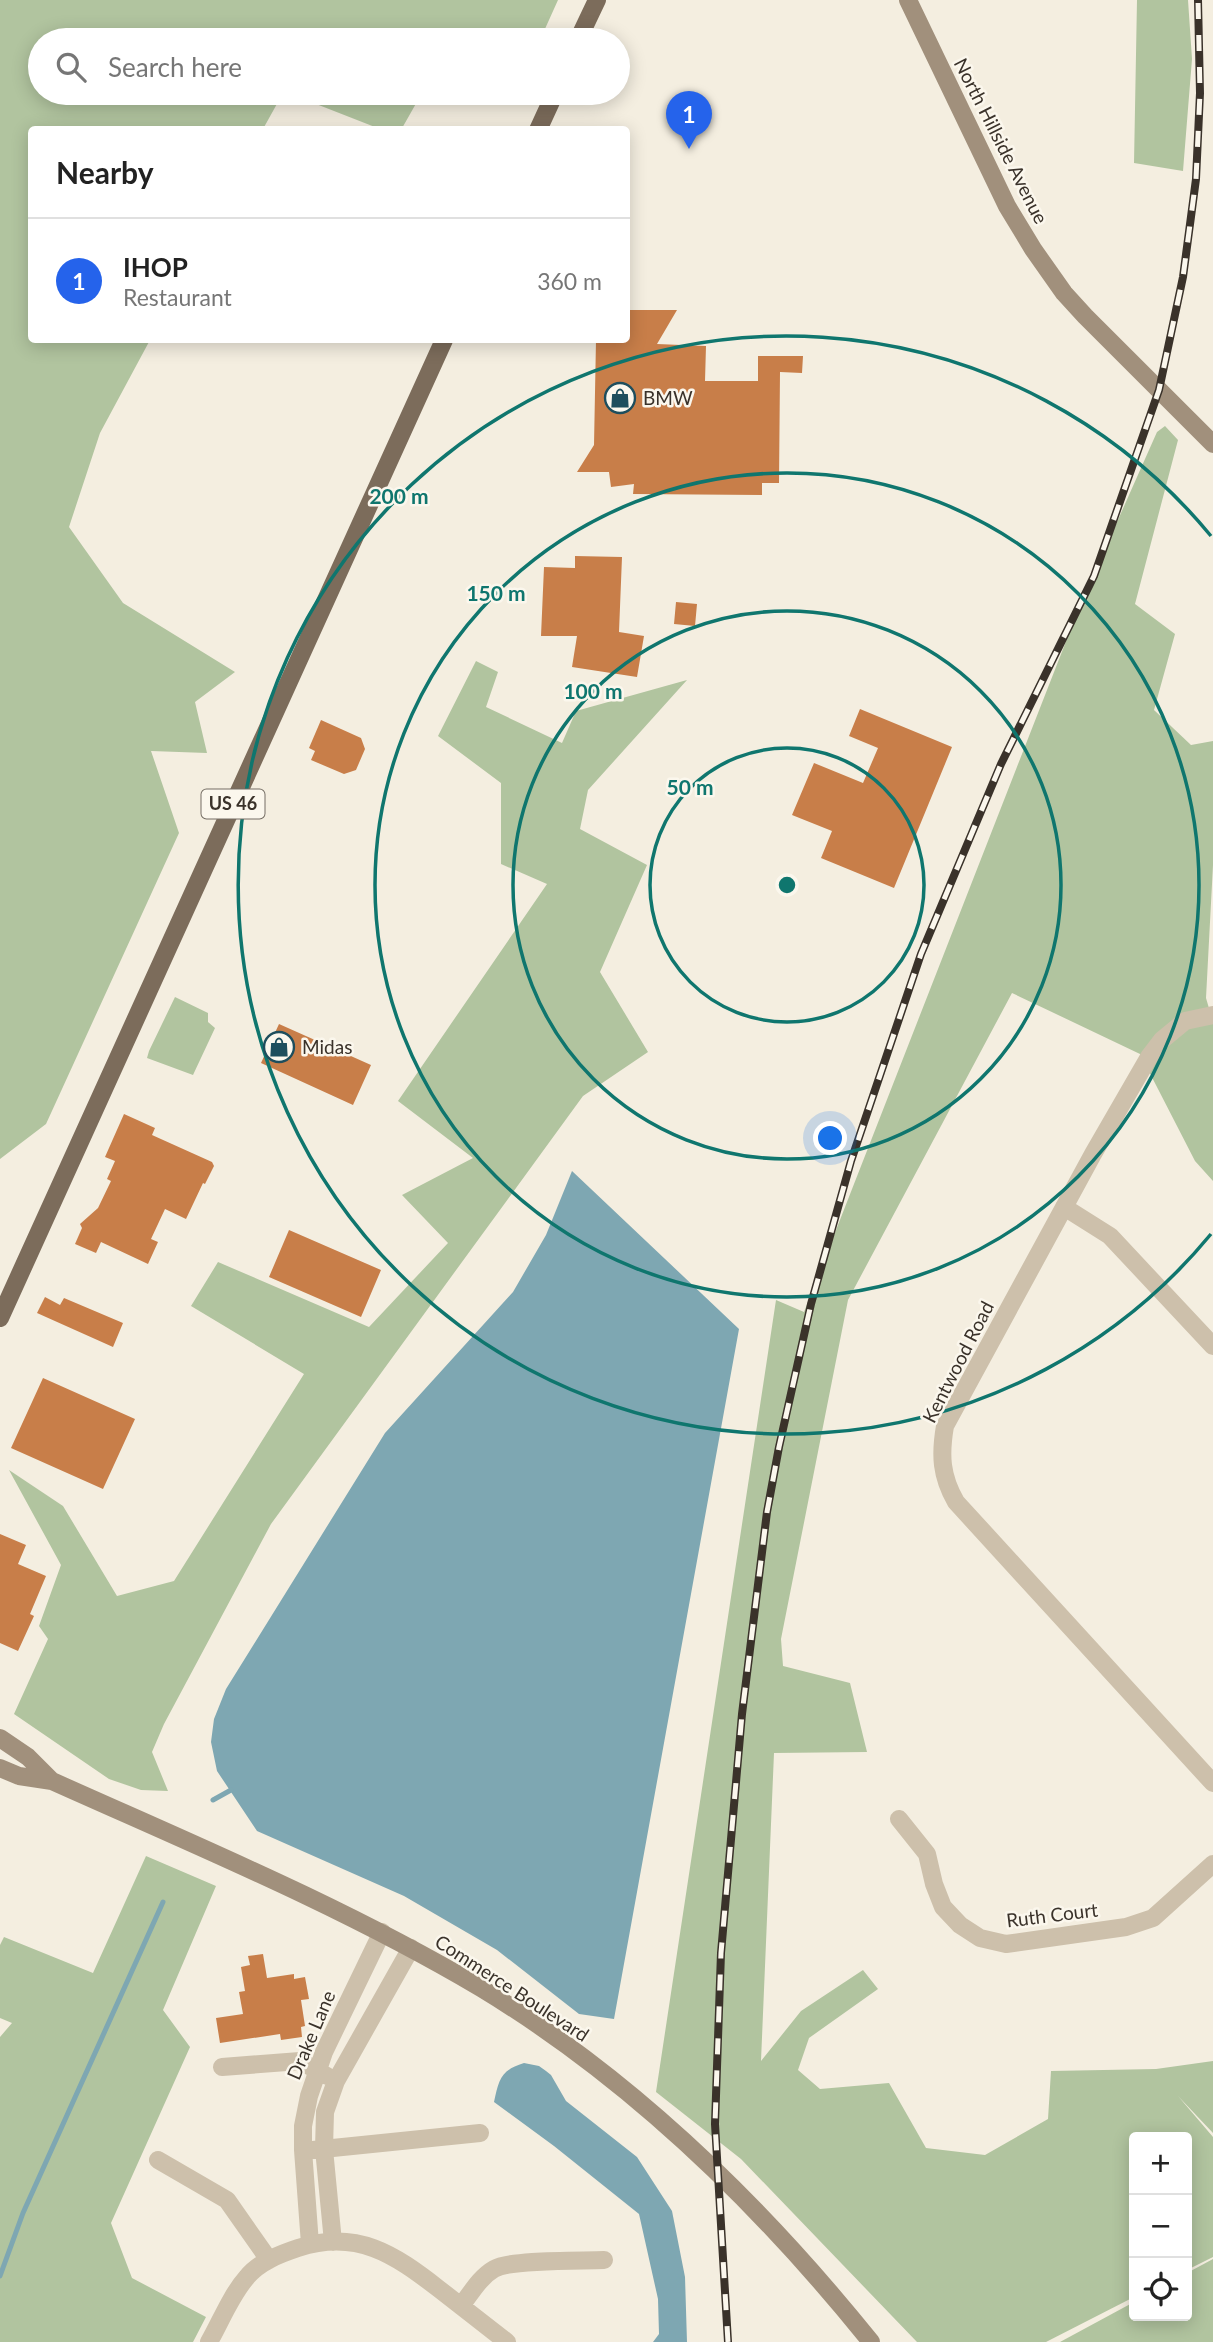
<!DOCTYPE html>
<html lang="en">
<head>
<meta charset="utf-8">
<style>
	:root { --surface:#fff; --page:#f2f2f2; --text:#222; --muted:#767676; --line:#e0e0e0; --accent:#2563eb }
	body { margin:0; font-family:Lato,sans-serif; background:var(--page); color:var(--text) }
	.controls { position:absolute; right:21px; bottom:21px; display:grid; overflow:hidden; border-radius:7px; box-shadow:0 4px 18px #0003 }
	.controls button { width:63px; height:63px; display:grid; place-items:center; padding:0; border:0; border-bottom:2px solid var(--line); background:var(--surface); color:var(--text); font:35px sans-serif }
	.you { position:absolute; left:831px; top:1139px; width:24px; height:24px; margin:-18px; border:5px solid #fff; border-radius:50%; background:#1a73e8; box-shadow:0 0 0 10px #1a73e833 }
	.badge { display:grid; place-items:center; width:46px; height:46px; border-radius:50%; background:var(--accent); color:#fff; font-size:23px; font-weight:700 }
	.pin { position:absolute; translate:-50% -58px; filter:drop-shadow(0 2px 4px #0008) }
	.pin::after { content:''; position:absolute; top:37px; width:24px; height:21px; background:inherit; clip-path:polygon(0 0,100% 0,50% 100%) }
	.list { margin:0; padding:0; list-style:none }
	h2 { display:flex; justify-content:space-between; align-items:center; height:91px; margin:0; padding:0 28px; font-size:30px }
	h2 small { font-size:23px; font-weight:400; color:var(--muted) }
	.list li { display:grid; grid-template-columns:46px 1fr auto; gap:21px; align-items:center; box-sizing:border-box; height:126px; padding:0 28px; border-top:2px solid var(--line) }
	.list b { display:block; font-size:26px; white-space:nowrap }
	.list p { margin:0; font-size:23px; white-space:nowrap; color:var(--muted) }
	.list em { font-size:23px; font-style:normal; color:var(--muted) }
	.icon { flex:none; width:38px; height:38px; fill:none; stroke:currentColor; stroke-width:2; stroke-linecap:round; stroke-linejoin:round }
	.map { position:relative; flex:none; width:1213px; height:2342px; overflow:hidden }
	.search { position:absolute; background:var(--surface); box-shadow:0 4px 18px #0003; left:28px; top:28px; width:602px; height:77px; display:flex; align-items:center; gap:18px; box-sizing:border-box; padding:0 24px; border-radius:38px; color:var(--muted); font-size:26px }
	.panel { position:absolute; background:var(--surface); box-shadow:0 4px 18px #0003; left:28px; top:126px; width:602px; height:217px; border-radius:7px }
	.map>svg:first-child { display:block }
	.green { fill:#b1c49f }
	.water { fill:#7ea7b2 }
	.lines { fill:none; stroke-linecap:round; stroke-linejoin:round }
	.stream { stroke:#7ea7b2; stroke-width:5 }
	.building { fill:#c87e49 }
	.minor { stroke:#cdc0ab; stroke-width:18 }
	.secondary { stroke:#a1907c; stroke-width:18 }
	.primary { stroke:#7c6c5b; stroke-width:18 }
	.rail-casing { stroke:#3a322a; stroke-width:8 }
	.rail { stroke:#fbf7ed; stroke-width:5; stroke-dasharray:16; stroke-linecap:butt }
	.ring { fill:none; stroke:#0f766e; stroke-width:3.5 }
	.labels { text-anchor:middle; stroke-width:5; stroke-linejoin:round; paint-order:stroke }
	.shield { fill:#fbf7ed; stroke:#746d64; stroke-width:2 }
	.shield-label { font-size:18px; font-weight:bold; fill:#3a322a }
	.street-label { font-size:19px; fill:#3a322a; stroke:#fbf7ed }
	.poi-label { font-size:19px; fill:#3a322a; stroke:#fbf7ed; text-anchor:start }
	.centre { fill:#0f766e; stroke:#fbf7ed; stroke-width:3.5 }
	.ring-label { font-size:21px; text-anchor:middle; font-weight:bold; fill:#0f766e; stroke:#fbf7ed; stroke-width:5; stroke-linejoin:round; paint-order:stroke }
</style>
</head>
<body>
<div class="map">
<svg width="1213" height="2342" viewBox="0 0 1213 2342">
	<rect width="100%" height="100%" fill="#f4eee0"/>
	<path class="green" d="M0,0H558L540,40H510L497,33L476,40H40V93H283L263,129L32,130V340H150L100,433L69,527L123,603L235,672L195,702L207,753L151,751L179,833L46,1124L0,1159Z
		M1137,0H1188L1192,59L1183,171L1134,163Z
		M288,93H422L401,130L380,129Z
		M1165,426L1178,440L1135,604L1175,634L1154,710L1191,745L1213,741V865L1206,998L1213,1022V1181L1195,1161L1140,1054L1012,993L848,1300L781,1639L783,1666L850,1683L867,1752L774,1753L761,2061L801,2011L863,1970L878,1989L809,2038L798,2070L820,2089L889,2083L926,2148L985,2155L1048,2119L1051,2071L1156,2069L1213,2061V2133L1178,2096L1213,2137V2257L1187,2270V2137H1134V2297L1046,2342H917L741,2159L656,2092L776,1300L804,1312L1081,603L1157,432Z
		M476,661L498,672L486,707L562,743L576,711L687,680L588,790L580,829L647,865L600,972L648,1052L583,1096L271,1524L164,1724L152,1752L168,1791L141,1790L109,1779L14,1714L48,1639L39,1626L61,1565L9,1470L63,1506L117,1596L174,1581L304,1374L191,1306L218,1262L369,1327L448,1243L402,1195L473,1158L398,1101L547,884L501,864V783L438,736Z
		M175,997L208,1013V1022L215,1028L193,1075L147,1058L149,1051Z
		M146,1856L216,1886L163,2010L190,2047L111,2223L132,2278L206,2317L193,2342H0V2037L12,2023L0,2018V1945L4,1937L93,1973Z
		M1213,2259V2342H1060L1134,2302V2316H1187V2273Z"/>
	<path class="water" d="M572,1171L739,1329L614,2019L579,2014L497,1950L404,1896L257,1831L217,1771L211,1742L214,1719L226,1689L385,1433L513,1292L546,1235Z
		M524,2063L539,2066L546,2071L551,2075L566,2101L637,2157L672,2211L685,2277L687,2342H653L659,2334L658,2299L639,2214L554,2146L494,2102C499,2079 501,2070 524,2063Z"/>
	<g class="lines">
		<path class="stream" d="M213,1800L231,1790
			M0,2276L23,2213L163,1902"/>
	</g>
	<path class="building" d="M626,310H677L657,344L706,346L705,381H758V356H803L802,373L780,372L779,483H762V495L633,494L634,484L611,487L609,472H577L594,445L596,340H626Z
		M575,556L622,557L619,632L644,636L637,677L572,667L577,636H541L544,567L575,568Z
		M676,602L697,604L695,626L674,624Z
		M860,709L952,747L894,888L821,858L832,831L792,815L814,763L863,783L878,748L849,736Z
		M321,720L361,738L365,749L356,770L344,774L311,760L315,751L309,748Z
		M279,1024L371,1065L353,1105L261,1063Z
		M124,1114L155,1128L152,1135L212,1162L214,1166L205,1184L203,1183L186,1219L165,1209L151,1239L158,1242L148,1264L101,1242L96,1253L75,1244L82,1228L80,1224L98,1208L111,1181L107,1179L115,1161L105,1157Z
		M289,1230L381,1270L361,1317L269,1277Z
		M45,1297L60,1305L64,1298L123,1323L113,1347L37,1313Z
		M43,1378L135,1419L103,1489L11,1448Z
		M0,1534L26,1545L18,1564L46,1576L30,1614L34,1616L18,1651L0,1643Z
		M263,1954L267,1978L294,1974V1979L305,1977L309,1999L301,2000L305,2026L301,2027L302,2037L281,2040L280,2034L220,2043L216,2018L243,2014L239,1992L245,1991L241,1967L250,1965L248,1956Z"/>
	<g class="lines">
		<path class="minor" d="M1213,1015L1185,1021L1162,1040L1149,1057L1093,1154L945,1426C940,1455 941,1476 956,1502L1213,1783
			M1064,1207L1110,1236L1213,1346
			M899,1819L927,1854L934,1884L943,1907L960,1925L980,1938L1006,1944L1126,1927L1153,1918L1213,1864
			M222,2067L300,2061L327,2076
			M313,2150L480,2133
			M158,2160L227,2200L269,2260
			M333,2242L324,2149L325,2112L336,2081L411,1948
			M310,2244L303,2150V2126L309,2096L324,2052L382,1932
			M461,2306C471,2293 480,2277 494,2269C511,2259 581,2261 604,2260
			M209,2342C221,2321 231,2295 247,2277C259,2262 280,2254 298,2248C357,2229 394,2254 439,2289C462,2307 484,2324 507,2342"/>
		<path class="secondary" d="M908,0L1007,206L1033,249L1064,293L1085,316L1213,444
			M0,1738L28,1757L52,1781
			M0,1768L19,1776L52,1781C197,1846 344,1907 481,1988C633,2080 760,2204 871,2342"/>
		<path class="primary" d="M578,40L597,0
			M538,130L555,93
			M0,1318L444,340"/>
		<g class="rail-casing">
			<path id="rail" d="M728,2342L715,2124L721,1953L742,1714L767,1512L779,1447L811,1304L851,1161L921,954L1001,764L1094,576L1159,390L1183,277L1196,179L1200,93L1198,0"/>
		</g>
		<use href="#rail" class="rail"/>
	</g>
	<g class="ring">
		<circle cx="787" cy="885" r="137"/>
		<circle cx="787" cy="885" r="274"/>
		<circle cx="787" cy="885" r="412"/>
		<path d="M1211 1234A549 549 0 1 1 1211 536"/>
	</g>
	<defs>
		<g id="shop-ring" transform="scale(1.575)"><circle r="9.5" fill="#fbf7ed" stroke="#1e4e5d" stroke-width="1.5"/><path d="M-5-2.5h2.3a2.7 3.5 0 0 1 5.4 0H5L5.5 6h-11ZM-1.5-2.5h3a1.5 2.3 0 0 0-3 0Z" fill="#1e4e5d"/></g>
	</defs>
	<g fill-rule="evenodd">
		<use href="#shop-ring" x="620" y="398"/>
		<use href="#shop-ring" x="279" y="1047"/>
	</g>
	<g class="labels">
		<rect class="shield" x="201.5" y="789.5" width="63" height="29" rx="5"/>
		<g class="shield-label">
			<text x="233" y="810">US 46</text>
		</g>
		<g class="street-label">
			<text transform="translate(1001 141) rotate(63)" y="7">North Hillside Avenue</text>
			<text transform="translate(958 1362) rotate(-63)" y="7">Kentwood Road</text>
			<text transform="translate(1052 1915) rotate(-7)" y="7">Ruth Court</text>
			<text transform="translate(512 1988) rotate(33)" y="7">Commerce Boulevard</text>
			<text transform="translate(311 2035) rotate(-67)" y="7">Drake Lane</text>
		</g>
		<g class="poi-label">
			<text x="643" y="405">BMW</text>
			<text x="302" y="1054">Midas</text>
		</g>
	</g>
	<circle cx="787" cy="885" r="10" class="centre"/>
	<g class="ring-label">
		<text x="399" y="504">200 m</text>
		<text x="496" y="601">150 m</text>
		<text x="593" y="699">100 m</text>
		<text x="690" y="795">50 m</text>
	</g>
</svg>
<div class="controls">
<button>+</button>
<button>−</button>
<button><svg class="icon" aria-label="locate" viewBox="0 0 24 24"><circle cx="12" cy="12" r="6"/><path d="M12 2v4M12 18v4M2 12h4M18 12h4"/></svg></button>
</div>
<div class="you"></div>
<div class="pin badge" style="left:689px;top:149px">1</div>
<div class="search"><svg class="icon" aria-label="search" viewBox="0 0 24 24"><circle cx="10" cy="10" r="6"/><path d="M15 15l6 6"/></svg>Search here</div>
<section class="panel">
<h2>Nearby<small></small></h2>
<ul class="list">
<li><span class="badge">1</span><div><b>IHOP</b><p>Restaurant</p></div><em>360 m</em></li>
</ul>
</section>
</div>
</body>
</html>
